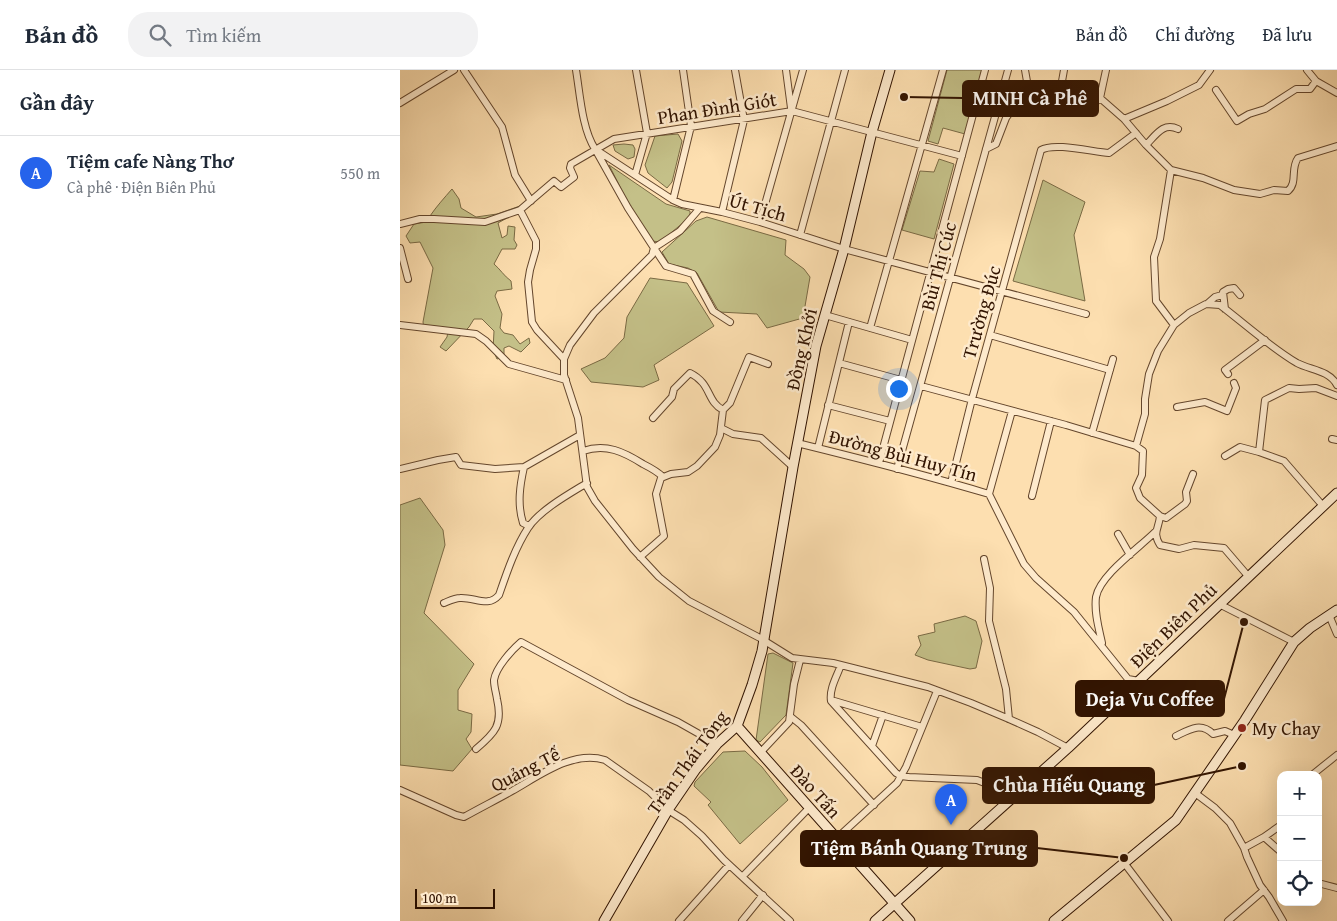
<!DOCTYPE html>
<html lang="vi">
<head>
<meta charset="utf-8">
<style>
	:root { --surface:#fff; --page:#f2f2f3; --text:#1f2937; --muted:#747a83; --line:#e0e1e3; --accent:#2563eb }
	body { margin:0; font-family:"Gentium Book Plus",serif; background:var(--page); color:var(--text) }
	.controls { position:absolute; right:15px; bottom:15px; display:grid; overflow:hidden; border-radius:10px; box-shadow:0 5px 20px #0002 }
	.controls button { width:45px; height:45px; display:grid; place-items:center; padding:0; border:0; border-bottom:1px solid var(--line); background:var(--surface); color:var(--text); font:25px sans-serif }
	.scale { position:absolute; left:15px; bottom:12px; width:80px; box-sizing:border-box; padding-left:5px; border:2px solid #311300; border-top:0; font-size:14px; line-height:18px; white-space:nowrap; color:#311300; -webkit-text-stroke:4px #feeacc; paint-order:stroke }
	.you { position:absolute; left:498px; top:318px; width:18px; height:18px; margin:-12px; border:4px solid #fff; border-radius:50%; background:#1a73e8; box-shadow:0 0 0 8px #1a73e833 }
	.badge { display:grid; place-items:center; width:32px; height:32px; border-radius:50%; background:var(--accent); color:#fff; font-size:16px; font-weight:700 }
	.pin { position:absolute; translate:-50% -41px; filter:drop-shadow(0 1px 2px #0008) }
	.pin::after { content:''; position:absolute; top:26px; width:18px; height:15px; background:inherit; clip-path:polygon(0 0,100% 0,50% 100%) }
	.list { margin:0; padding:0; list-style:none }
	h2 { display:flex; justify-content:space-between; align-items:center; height:65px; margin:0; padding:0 20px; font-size:21px }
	h2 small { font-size:16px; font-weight:400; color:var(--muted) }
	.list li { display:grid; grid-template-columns:32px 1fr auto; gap:15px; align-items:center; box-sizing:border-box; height:75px; padding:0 20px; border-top:1px solid var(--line) }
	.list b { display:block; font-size:19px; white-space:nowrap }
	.list p { margin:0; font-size:16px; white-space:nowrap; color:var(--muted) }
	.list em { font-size:16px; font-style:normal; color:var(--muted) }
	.icon { flex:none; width:28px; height:28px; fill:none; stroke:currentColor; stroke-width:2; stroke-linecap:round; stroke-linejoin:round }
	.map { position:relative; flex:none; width:937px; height:851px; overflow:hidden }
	header { display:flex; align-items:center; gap:30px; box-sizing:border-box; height:70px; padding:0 25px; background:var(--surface); border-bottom:1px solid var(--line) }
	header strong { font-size:24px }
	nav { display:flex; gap:28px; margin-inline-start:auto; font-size:18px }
	.search { width:350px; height:45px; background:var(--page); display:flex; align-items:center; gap:12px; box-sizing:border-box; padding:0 18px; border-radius:20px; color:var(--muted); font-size:19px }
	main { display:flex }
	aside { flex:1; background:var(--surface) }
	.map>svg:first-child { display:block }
	.green { fill:#c4c088; stroke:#7a6a44 }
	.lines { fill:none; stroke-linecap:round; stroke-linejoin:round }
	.street-casing { stroke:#64462c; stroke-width:8 }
	.secondary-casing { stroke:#311300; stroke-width:11 }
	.street { stroke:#feeacc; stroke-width:6 }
	.secondary { stroke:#feeacc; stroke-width:9 }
	.poi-dot { fill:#8f2418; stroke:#feeacc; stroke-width:2 }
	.labels { text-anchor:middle; stroke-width:5; stroke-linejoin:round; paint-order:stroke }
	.street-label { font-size:19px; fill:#311300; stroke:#feeacc }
	.poi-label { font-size:19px; fill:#311300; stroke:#feeacc; text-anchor:start }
	.leader { fill:none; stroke:#311300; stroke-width:2 }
	.callout-dot { fill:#311300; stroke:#feeacc; stroke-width:2 }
	.callout { fill:#311300; stroke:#311300; stroke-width:2 }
	.callout-label { font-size:20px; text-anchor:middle; font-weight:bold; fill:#fff }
</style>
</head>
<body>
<header>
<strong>Bản đồ</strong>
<div class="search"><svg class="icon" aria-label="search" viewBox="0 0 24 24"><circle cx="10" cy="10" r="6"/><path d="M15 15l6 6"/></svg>Tìm kiếm</div>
<nav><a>Bản đồ</a><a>Chỉ đường</a><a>Đã lưu</a></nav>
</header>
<main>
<aside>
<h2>Gần đây<small></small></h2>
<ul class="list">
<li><span class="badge">A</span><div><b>Tiệm cafe Nàng Thơ</b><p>Cà phê · Điện Biên Phủ</p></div><em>550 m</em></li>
</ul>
</aside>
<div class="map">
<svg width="937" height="851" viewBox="0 0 937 851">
	<rect width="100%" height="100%" fill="#fddfb0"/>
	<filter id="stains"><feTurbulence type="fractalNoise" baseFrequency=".004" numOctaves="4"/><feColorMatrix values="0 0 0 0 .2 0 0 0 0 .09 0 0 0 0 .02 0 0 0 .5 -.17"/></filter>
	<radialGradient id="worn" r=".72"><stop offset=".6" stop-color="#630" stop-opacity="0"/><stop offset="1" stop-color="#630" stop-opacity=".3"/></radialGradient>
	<path class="green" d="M547,0H582L565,64L543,58L538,74L528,71Z
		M278,64L282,71L272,112L267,118L248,103L245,95L255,66Z
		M224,74L233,75L235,79L234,87L228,89L215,81L213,75Z
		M539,89L554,94L534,169L502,160L520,101L534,102Z
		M209,95L266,134L290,141V147L260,172L252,171L229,135Z
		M643,110L685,132L674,165L685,231L613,211Z
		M52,119L59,129L61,138L76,147L97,144L120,136L121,140L98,153L102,168L107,165L108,156L115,157L114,170L117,175L115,179H102L94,194C100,199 104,206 111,211L112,219L97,221L95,226L102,244L100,258L104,263L113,265L120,274L129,268L130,273L121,282L109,276L104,278V287L97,289L93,280L94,261L82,249H74L69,257L46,281L40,277L47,267L48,261L24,260L23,252L33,198L20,172L10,173L6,166L14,154L33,151L30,146C36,137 45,127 52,119Z
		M307,147L386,170L385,185L404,199L410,207L403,248L367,258L357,244L319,242L297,203L288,198L269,194L262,182L296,151Z
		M250,208L287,213L314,256L254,295L259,310L243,317L191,312L181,299L205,288L224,268L227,247Z
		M20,428L43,460L45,475L24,543L74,594L58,620V640L72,644L71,662L66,669L72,679L53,701L0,695V435Z
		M565,546L576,551L582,571L576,598L570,599L528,590L515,585L521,575L518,566L535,562L534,554Z
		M373,583L393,593L386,645L360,672L356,670L368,584Z
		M345,681L362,697L388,730L340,774L308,735L311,732L294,716L295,712L323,682Z"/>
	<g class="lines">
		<g class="street-casing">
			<path id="street" d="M64,0L102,57L115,105L131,131
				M176,0C180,24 182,59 195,79L273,130L282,134L322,142L360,152L444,179L686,244
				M386,0L391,38
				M625,0L628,17L683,37L691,36L700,28L724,49L746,75L771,100L803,108L834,120L860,124L874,120L888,121C898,112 890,99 898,88L937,76
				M907,0L916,11L937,23
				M816,20L837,51L849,44L865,39L896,19H910L916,11
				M659,28L664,0
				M700,28L706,0
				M0,33L54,0
				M724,49L767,31L799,15L810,0
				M746,75C756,65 763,52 778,59
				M195,79L228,138L254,178L252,185L194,243L170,275L164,289V305L178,348L187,417L195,431L233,479L259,507L289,531L360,568L392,588L433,593L528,617L571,633L609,649L638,662L668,678
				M586,79L596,74L606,48L628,17
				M771,100L760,169L754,187L756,231L774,255L789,243L806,234L820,235C845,254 870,277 897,293C910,300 929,300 937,315
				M235,105L247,63L236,0
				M273,130L291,56L283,0
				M300,138L280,161L254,178L266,196L293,204L313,241L330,252
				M120,140L136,171V179L130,200L128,212L132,252L137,260L164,289
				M322,142L344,50L335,0
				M360,152L403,0
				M0,154L20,149H34L85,152L120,140L154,111L161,117L174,107L170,98L171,94L214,69L392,41L562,86
				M400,165L445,0
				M0,178L8,209
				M807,234L815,227L822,225
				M825,239L823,222L828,219L834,218L840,225
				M425,245L512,270
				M0,255L76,264L86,271L109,294L166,310
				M470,258L543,0
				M590,265L710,300
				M439,293L501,310
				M828,304L825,300L865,270
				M521,316L666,355L736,376L743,381L742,405L736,418L740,428L760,446C759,459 752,462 760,475L779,479L794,475L824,478L848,506
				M428,335L490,351
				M777,337L805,332L827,341L836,318L834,313
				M253,348L272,327L274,319L290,303C312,314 306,331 323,340
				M321,358L333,364L361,368L393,397
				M692,363L713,289
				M932,369L937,370
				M397,373C462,389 526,405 589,424L624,494L636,508L674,542L728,609L739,611
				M736,376L745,344V329L749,304L758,281L774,255
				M418,378L449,252
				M183,381C206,373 224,382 243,394C251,398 257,401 263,407
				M859,382L865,330L889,318L899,319L916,318L937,326
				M825,386L840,377L859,382L884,391L923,436
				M479,393L585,0
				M124,397C120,415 117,434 123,453L129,456
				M0,399L38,390L56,387L61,395L95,399L124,397L180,365
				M497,399L608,0
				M551,413L572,329L641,80C654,72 693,82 709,83L736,63
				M589,424L612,341
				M632,426L651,351
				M760,446L766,448L785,434L787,431L786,422L793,404
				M718,464L730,485
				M240,487L264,466L256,424L261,408L271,404L288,402L297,396L315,377L320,365L323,340L330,333L349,287L368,294
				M584,489L590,518L589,551L606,619L609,649
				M44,533C49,531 55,528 60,528C75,527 88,538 99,525C107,502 115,478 128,458C140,440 169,424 187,413
				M819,534L894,572
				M929,545L937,564
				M702,573C699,559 694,543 696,527C700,505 739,478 755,462
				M441,595C437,606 429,619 431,631L496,703L501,706L509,707L577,710L600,719L610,730
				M431,630L522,657
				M391,647L401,655L474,735
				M776,666C790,659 801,652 813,664L825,661L834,665
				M472,676L483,645
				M76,679C95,663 103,655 97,629C96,622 94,617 94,610C96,597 112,580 121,572L228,630L278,652L317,674
				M360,683L389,652L394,614L400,590
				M912,705L937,685
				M0,720L56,745L64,747C80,738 96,730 112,721C139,706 172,680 205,690L249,721L268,740L284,750L302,766L324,790L390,851
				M795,723L815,738L830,753L844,778L847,787L860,815L869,827L883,851
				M864,767L881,755
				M437,768L497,713L506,697L537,621
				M844,778L864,767L881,782
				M725,794L768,851
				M343,806L409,738
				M918,813L937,818
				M279,851L329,795
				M342,851L363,825
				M828,851L864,820"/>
		</g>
		<g class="secondary-casing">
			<path id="secondary" d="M337,656L510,851
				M204,851L268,740L296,699L317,674L337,656L352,615L362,581L393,397L416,276L444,179L472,62L490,0
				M475,851L668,678L937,423
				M654,851L776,750L845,650L894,572L910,558L937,540"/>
		</g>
		<use href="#street" class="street"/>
		<use href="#secondary" class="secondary"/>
	</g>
	<circle class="poi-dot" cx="842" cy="658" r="5"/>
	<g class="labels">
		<g class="street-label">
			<text transform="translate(317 38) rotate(-9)" y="7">Phan Đình Giót</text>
			<text transform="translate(358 137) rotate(16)" y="7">Út Tịch</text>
			<text transform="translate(538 196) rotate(-75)" y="7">Bùi Thị Cúc</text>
			<text transform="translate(581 242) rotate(-74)" y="7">Trường Đúc</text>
			<text transform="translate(401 279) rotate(-77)" y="7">Đồng Khởi</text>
			<text transform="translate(503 385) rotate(15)" y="7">Đường Bùi Huy Tín</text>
			<text transform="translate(773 555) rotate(-44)" y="7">Điện Biên Phủ</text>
			<text transform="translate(287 692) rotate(-54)" y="7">Trần Thái Tông</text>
			<text transform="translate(125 699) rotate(-27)" y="7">Quảng Tế</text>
			<text transform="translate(416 721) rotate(48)" y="7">Đào Tấn</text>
		</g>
		<g class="poi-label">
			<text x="852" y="665">My Chay</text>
		</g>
	</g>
	<path class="leader" d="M504 27L563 28M844 552L824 629M842 696L754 715M724 788L637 778"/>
	<g class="callout-dot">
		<circle cx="504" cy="27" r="5"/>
		<circle cx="844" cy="552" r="5"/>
		<circle cx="842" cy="696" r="5"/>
		<circle cx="724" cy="788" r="5"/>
	</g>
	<g class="callout">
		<rect x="563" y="11" width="135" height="35" rx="5"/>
		<rect x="676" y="611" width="148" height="35" rx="5"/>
		<rect x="583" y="698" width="171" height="35" rx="5"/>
		<rect x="401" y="761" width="236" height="35" rx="5"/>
	</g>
	<g class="callout-label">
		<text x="630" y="35">MINH Cà Phê</text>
		<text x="750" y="636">Deja Vu Coffee</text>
		<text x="669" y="722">Chùa Hiếu Quang</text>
		<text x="519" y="785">Tiệm Bánh Quang Trung</text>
	</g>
	<rect width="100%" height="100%" filter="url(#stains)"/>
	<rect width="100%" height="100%" fill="url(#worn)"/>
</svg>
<div class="controls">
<button>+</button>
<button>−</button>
<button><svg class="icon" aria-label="locate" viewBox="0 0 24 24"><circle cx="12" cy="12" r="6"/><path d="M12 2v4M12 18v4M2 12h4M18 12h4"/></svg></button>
</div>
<div class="scale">100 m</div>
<div class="you"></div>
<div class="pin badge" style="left:551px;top:755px">A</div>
</div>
</main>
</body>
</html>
